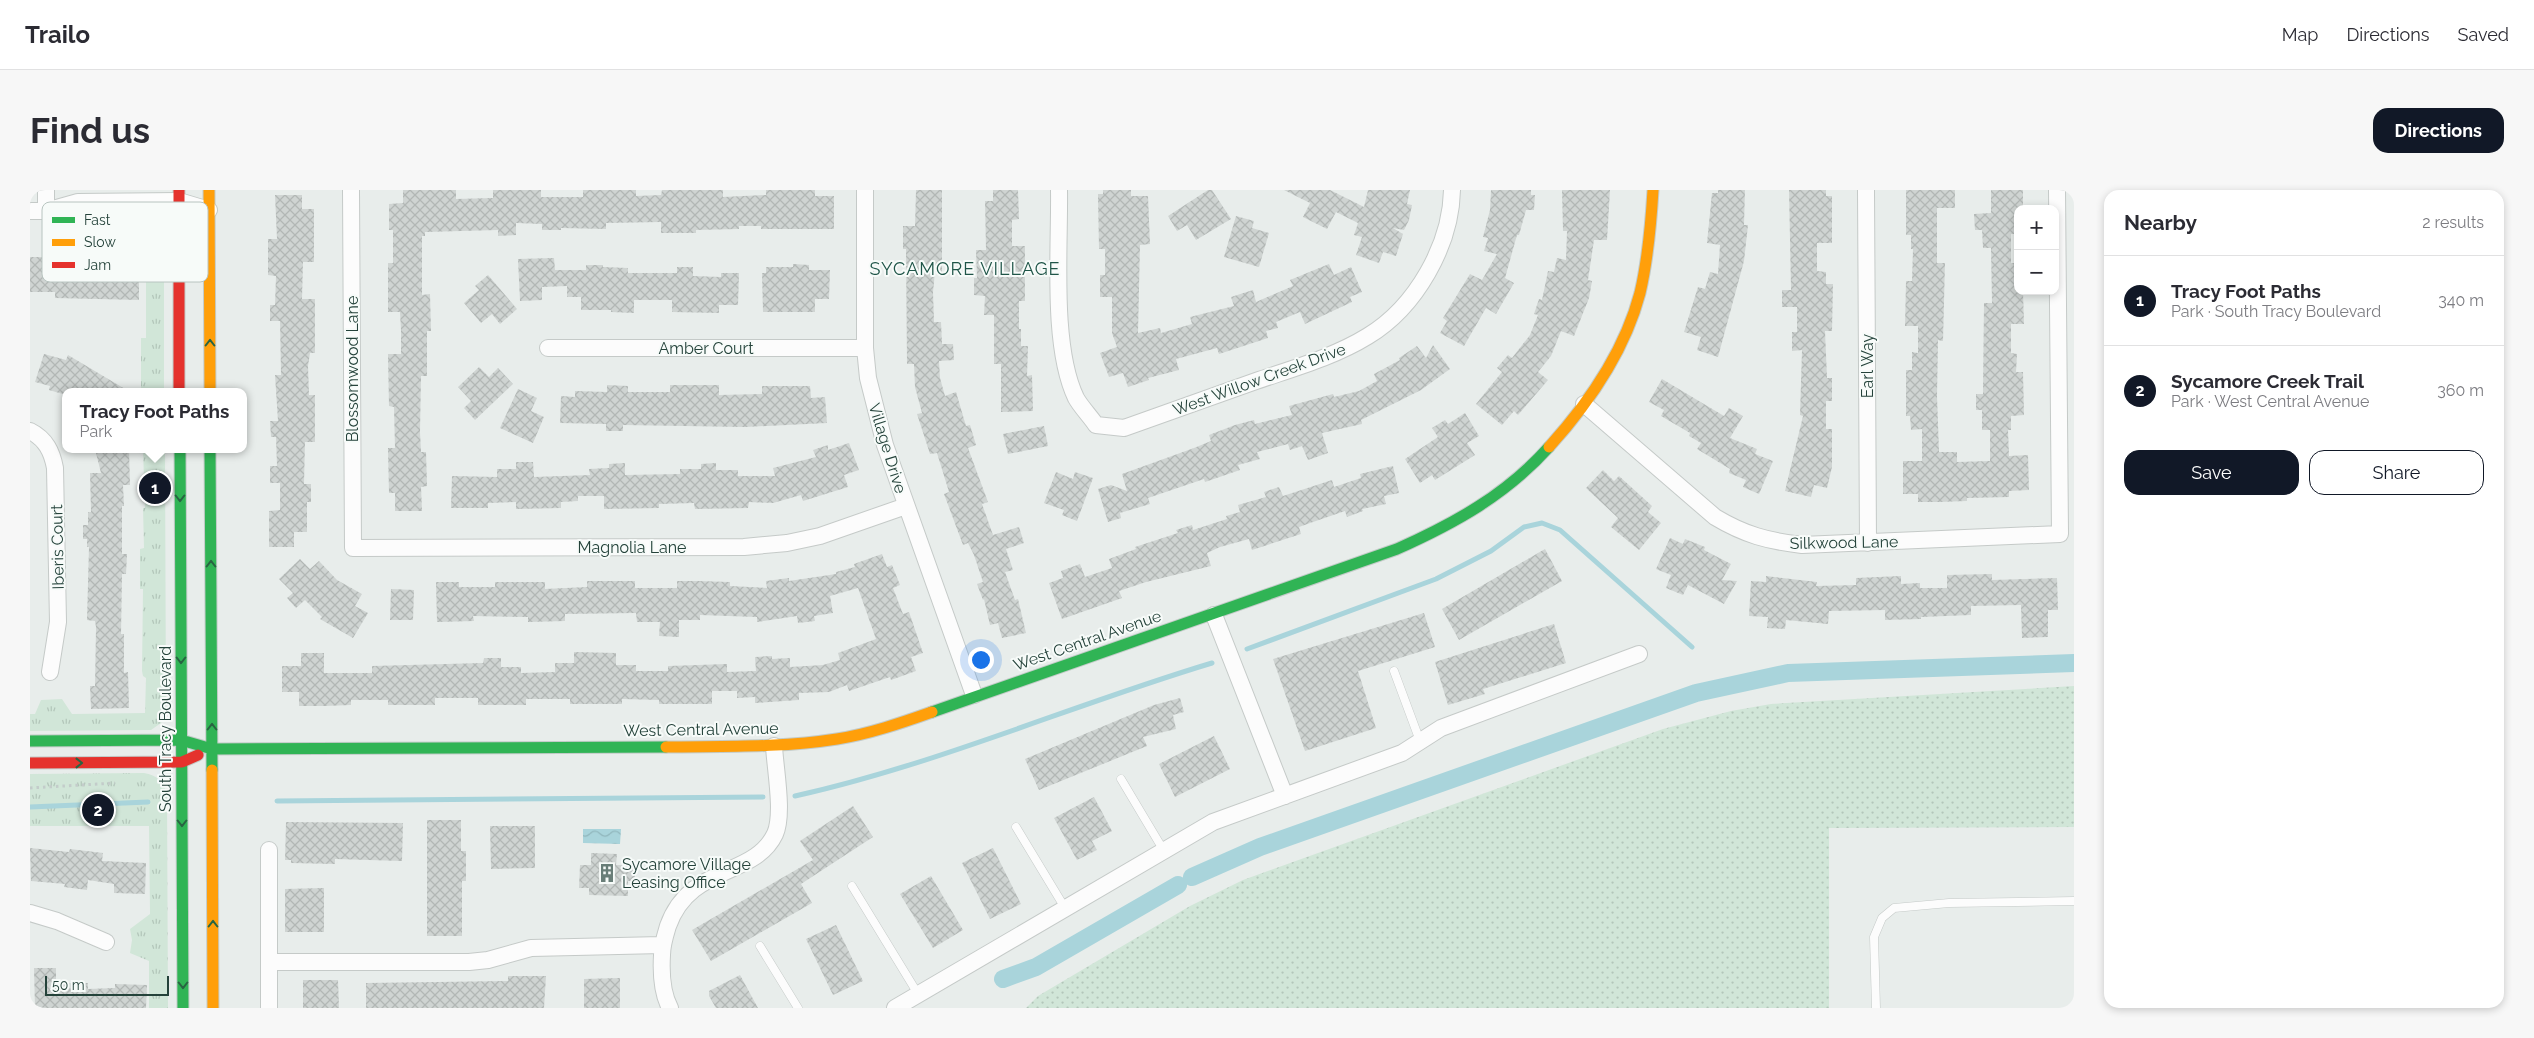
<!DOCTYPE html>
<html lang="en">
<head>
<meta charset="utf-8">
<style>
	:root { --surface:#fff; --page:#f7f7f7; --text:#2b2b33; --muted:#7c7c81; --line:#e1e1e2; --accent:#111827 }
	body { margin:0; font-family:Raleway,sans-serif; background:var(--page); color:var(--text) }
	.controls { position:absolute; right:15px; top:15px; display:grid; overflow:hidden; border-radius:10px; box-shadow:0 2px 8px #0003 }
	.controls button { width:45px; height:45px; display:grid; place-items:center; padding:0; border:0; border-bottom:1px solid var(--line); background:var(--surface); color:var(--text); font:25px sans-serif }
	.scale { position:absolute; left:15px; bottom:12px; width:124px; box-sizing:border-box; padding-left:5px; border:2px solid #24423a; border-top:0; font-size:14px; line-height:18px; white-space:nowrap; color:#24423a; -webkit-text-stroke:4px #f7fbf9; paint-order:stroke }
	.you { position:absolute; left:950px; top:469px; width:18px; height:18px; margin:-12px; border:4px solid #fff; border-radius:50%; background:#1a73e8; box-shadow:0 0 0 8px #1a73e833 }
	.badge { display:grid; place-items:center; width:32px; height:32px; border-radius:50%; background:var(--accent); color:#fff; font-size:16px; font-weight:700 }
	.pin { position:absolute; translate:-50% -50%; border:2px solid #fff; box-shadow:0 1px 5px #0006 }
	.popup { position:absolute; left:32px; top:198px; width:185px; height:65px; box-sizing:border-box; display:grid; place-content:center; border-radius:10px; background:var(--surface); filter:drop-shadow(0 1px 4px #0005); font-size:16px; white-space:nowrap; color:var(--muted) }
	.popup b { font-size:19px; color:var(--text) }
	.popup::after { content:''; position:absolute; left:50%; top:100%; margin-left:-10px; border:10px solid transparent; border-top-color:var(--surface) }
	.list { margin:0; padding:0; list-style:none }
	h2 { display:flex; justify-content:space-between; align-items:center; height:65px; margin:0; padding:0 20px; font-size:21px }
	h2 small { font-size:16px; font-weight:400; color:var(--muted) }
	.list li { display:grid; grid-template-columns:32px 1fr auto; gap:15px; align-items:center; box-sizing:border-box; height:90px; padding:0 20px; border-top:1px solid var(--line) }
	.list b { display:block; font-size:19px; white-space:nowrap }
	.list p { margin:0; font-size:16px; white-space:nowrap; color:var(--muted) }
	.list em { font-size:16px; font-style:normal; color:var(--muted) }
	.actions { display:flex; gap:10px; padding:15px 20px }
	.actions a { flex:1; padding:11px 0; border:1px solid var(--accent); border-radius:15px; text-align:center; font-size:18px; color:var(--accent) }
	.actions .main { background:var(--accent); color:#fff }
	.map { position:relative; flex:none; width:2044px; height:818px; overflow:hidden; border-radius:15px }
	header { display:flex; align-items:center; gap:30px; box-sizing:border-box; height:70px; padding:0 25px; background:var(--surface); border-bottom:1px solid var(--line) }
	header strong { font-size:24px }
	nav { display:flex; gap:28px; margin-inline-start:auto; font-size:18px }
	.intro { display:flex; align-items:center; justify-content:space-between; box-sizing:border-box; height:120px; padding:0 30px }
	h1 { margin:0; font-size:35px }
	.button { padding:12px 22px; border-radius:15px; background:var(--accent); color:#fff; font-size:18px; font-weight:700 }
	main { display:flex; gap:30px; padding:0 30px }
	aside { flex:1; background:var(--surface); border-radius:15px; box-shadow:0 2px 8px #0003 }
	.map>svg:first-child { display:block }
	.grass { fill:url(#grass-dots) }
	.park { fill:url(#park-tufts) }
	.water { fill:url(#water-waves) }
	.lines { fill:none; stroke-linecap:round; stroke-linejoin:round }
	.stream { stroke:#a9d4db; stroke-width:5 }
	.canal { stroke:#a9d4db; stroke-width:18 }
	.building { fill:url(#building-cross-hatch) }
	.lane-casing { stroke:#c5cac8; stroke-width:9 }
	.street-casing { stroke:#c5cac8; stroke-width:18 }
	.fast-casing { stroke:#c3cbc8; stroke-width:13 }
	.slow-casing { stroke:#c3cbc8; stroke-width:13 }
	.jam-casing { stroke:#c3cbc8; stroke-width:13 }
	.path { stroke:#c3ccca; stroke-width:3; stroke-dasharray:2.5 4; stroke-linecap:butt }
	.lane { stroke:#fcfcfc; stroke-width:8 }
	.street { stroke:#fcfcfc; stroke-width:16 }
	.fast { stroke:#30b455; stroke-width:11 }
	.slow { stroke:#ff9f0a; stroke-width:11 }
	.jam { stroke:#e5322d; stroke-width:11 }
	.oneway { stroke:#286442 }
	.labels { text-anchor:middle; stroke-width:4; stroke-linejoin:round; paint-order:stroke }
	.street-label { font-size:16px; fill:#24423a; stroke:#f7fbf9 }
	.poi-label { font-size:16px; fill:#24423a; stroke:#f7fbf9; text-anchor:start }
	.neighbourhood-label { font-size:18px; letter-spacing:1px; fill:#1f5548; stroke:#f7fbf9 }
	.key { fill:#f7fbf9; stroke:#b8c4c0; stroke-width:1 }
	.key-label { font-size:14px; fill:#24423a }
</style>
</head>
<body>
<header>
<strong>Trailo</strong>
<nav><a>Map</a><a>Directions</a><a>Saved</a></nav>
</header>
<div class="intro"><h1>Find us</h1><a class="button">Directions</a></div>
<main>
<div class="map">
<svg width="2044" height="818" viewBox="0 0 2044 818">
	<defs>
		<pattern id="grass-dots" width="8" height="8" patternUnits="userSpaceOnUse" patternTransform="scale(1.25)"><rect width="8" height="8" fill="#d1e6d8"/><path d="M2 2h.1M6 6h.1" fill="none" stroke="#b3c6ba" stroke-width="1.8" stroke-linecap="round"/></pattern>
		<pattern id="park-tufts" width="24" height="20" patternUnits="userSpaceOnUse" patternTransform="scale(1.25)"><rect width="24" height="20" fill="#d1e6d8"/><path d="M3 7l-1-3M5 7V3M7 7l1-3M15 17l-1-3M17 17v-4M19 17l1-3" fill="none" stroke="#b3c6ba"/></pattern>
		<pattern id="water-waves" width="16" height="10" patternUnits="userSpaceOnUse" patternTransform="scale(1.25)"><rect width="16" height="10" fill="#a9d4db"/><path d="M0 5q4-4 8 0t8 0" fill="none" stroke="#91b7bd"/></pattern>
		<pattern id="building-cross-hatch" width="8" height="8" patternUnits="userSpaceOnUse" patternTransform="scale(1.25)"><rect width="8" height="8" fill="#cfd4d2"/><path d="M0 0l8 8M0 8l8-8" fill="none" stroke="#b2b7b5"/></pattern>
	</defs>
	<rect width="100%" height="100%" fill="#e8edeb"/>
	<path class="grass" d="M2044,496V637L1799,638V818H996L1008,806L1160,716L1213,690L1633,539L1701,521L1741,514Z"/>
	<path class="park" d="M111,41C124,41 131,48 134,60V202H111V148H116V57L108,48Z
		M113,259H135L136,521L131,533L121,540L0,541V524H5L11,510L32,509L42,524L115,523L116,488L113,486L112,481L113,399H110V359L114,358L113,318H115Z
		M114,583C127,585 134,592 137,604L138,818H119V771L100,763L102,750L100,739L120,724L119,636H0V584Z"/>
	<path class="water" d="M553,639H591L590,654L553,653Z"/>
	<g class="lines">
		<path class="stream" d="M1217,459L1406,389L1461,361L1494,337L1512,333L1530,340L1662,457
			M765,606C908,574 1042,515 1182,473
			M247,611L733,607
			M0,617L118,612"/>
		<path class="canal" d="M1162,687L1230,657L1666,503L1758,483L2044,473
			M973,789L1006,777L1148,695"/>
	</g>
	<path class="building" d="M373,0H426V9L463,8V0H511V7H553V0H606V6L631,5L632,0H693V7L736,5V0H785V6H804V39H731V36H709V39L666,40V43H631V32L576,33V39L531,38V40H512V34L486,33V45L468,46V40L395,42V46H392V105L400,104L401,141H397V186H391L390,242L391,262H396L397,296L391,297L392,321H365V303H359L358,258H365L364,217L359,216L358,164H371V141L370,122H358V73H363V40H359V14L373,13Z
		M886,0H912V82H905L903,102L904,132H911L912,154H923L924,170L909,171L910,188L915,206L926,202L936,236L940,235L946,255L938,258L958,312L952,314L963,345L989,337L994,353L976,359L983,380L975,382L985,410L988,409L996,443L972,448L968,433L960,435L954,409L953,410L947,394L953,392L944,365L938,353L933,355L914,304L919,302L907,263L900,264L887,224L892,223L885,197L884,174H877L876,59H873V36H885Z
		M963,0H988L989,29L982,30V56H995V111H989V139H991V156H998L997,186L1002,185L1003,221L971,222V174H964V125H954L955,106L944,105V88H947L946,60H956L955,11H963Z
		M1073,0H1101V6H1118L1120,54L1110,55L1108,143L1130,138L1131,143L1162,134L1160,127L1204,116L1201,107L1223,100L1226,112L1263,96L1260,90L1299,74L1304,85L1321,77L1332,102L1320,107L1322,112L1275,134L1270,122L1246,132L1248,138L1236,141L1238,148L1189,164L1187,158L1146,169L1149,180L1118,188L1119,190L1098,197L1093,183L1079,187L1070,163L1087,157L1082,143V107H1070V85H1075V59H1069L1068,4H1073Z
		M1178,0H1182L1201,29L1166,50L1157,35L1147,41L1138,26Z
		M1254,0H1300L1334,17L1338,0H1380L1377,14L1382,15L1379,30L1374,40L1363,38L1373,44L1366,66L1353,62L1349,73L1326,65L1332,47L1324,45L1328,33L1306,22L1297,39L1273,27L1280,13Z
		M1461,0H1501V5H1505L1504,20H1496L1489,45H1487L1475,88L1484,93L1466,124L1456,118L1434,156L1410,143L1417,131L1413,128L1440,84L1452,90L1467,64L1454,61L1458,48L1453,47L1460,20Z
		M1532,0H1580L1577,50H1564L1558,90L1562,91L1559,108L1544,146L1531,141L1521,166L1508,182L1518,190L1488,225L1484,221L1472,235L1446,214L1472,182L1467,178L1478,165L1482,168L1500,145L1508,125L1504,124L1509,109L1512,110L1518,81L1524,82L1527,68L1536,70L1537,41H1533Z
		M1688,0H1715L1714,35H1718L1714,71L1688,167L1667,160L1671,147L1654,142L1668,97L1675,99L1680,82L1688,84L1690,55L1677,53L1682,3H1688Z
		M1759,0H1796V6H1802V53H1787V81L1796,82V94H1803L1802,141H1795L1797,188H1802V211H1796V239H1802V277L1797,298L1784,295L1781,307L1755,301L1773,226L1770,225L1772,160L1762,161V142H1767V117H1752V100H1761Z
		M1876,0H1925V18H1907V73H1915L1913,151L1908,150L1907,206L1909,262H1927V272L1960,271V240H1952V220H1946V204H1953L1954,113H1962L1961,58H1953L1952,40H1945L1944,24L1961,23V0H1993V19H1988V44H1981V73H1988V101H1993L1994,134H1981V163L1987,164L1986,182H1993L1994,225L1981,226V240H1978L1979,266L1998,265L1999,300L1979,301V307L1937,308V311L1909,312H1888V304H1873V271H1892V239L1881,240L1880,226H1876V180H1882V162L1888,163V136H1875L1876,91H1882L1883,59H1881V45H1876Z
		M245,5H272V19H284V72H273L272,109H285V163H280L278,176L279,205H285V252H275L274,294H281V312H277V342H264V357H239V321L250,320V293H240V276H247L246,247H241L240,231H248L245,185H251L250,131H240V115H245L246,86L238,85V49H247Z
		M1206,26L1224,31L1222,38L1239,43L1229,77L1194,67Z
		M26,62L53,63V69H88V64H101V82H109V110L25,108V102H0V67H26Z
		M524,68L525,80H556V75H573V77L598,78V83H647V77H663V86L691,87V83H709L708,115H689V123L642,122V110H604V123L581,122V120H551V107H537V96L512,97V110L490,111L488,69Z
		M763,74L779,75V80H800L799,109H785V122H733L732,83H736V77H763Z
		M458,85L487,119L470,134L462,124L451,133L434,113L449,100L445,96Z
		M1403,155L1420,179L1391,200L1331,230L1332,234L1292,243L1298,263L1278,270L1272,256L1260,260L1258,254L1227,262L1230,269L1208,275L1210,280L1175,292L1174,289L1118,308L1120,314L1090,323L1091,328L1078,332L1068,299L1081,295L1097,301L1092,284L1164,258L1181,251L1179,245L1205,235L1224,230L1225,234L1262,225L1259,216L1303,204L1304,207L1329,201L1347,191L1344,184L1370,170L1369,168L1387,156L1396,168Z
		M14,164L36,170L38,165L100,202H36V205L19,200L20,196L5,192Z
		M449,177L459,187L468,178L483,194L445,230L434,218L441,211L428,197Z
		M1632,189L1694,226L1699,218L1713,226L1700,248L1727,259L1725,264L1743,271L1729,304L1713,297L1716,290L1699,283L1700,279L1667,259L1671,253L1659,246L1660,243L1631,226L1634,220L1619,212Z
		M577,195L598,196V202H640V195H689V205L732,204V196H780L781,208L795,207L797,233L715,237L593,235V241H576V234L530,233L531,206L545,207V201L577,202Z
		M488,199L507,208L501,221L514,227L503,253L470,238Z
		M1435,223L1449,246L1437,253L1445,265L1405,290L1402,285L1390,293L1375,269L1408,247L1402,238L1415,230L1418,234Z
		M1014,236L1018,256L978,264L973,244Z
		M819,253L829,280L814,285L818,297L773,311L771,305L743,313L719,312L718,318L665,319L664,313L629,314V318L574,319V306H548V311L531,312V318L486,319V312L458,313V318H421L422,286L467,287V279H486V272H503L504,287L560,285L559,279L579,278V274L595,273V285L650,284V279H671V274L686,273V280H708V286H745L743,278L786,267L783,260L798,255V260Z
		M65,259H99L100,295H93L94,316H92V364H97L96,384H92L91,444H94V483L98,482L99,518L61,519L60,496H65L66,437L65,431L57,430L59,357H57V349H53V335H58V322H61L60,283H71Z
		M1363,276L1369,303L1354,306L1356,314L1332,319L1333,321L1317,327L1315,321L1283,332L1269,337L1271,344L1222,360L1219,349L1190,357L1177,363L1181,376L1116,392L1089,401L1092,408L1032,429L1019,393L1033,388L1031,381L1050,374L1055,387L1082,378L1079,369L1106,359L1105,357L1148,343L1146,340L1162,335L1163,340L1197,329L1196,326L1210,322L1208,315L1236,307L1234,302L1249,297L1253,306L1302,290L1304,297L1331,288L1330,284Z
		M1573,280L1584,291L1589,286L1622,316L1618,322L1631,333L1609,360L1581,337L1588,328L1556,298Z
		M1026,282L1043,289L1045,282L1063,288L1047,331L1032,325L1034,320L1014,313Z
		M1640,348L1653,354L1655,349L1675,357L1674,360L1701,374L1692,390L1707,391L1694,414L1658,395L1653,405L1636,398L1641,385L1626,379Z
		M1515,359L1532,391L1429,450L1412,419Z
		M852,364L857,377L862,375L870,395L863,398L873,424L879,422L893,463L881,467L886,481L861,490L860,487L819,501L817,495L799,502L769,503V510L725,513V507L707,508V501H682V514H629V510L592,509V514H540V509H496V515H448V508H405V515H358V510H321V515L294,516H269V502H252V476H271V463H294V483H342V476L453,473L454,468H471V477H491V483L525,482V473H544V462L586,463V475H606V481H638V476L697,474V482L726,481L725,467L742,466V469L760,468V477L793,475L810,470L808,463L846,449L828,398L800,406L803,423L784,426L785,431L768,433L767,426L727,432V427L670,425V430H649V447L629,446L630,432H607L606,423L535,424V431L498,432V427L443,426L444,431L407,432L406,392H429V397H465V392H515V399L557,397V391H605V398H647V391H668L700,392V396L737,398L736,391L759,388V391L806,384V382L825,377L824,374Z
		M270,369L280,379L289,371L307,390L332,404L325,416L338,423L323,448L290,429L292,427L275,410L266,418L257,408L263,403L249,389Z
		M1962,384V390L2027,388L2028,420H2018V447L1992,448L1991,415L1941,416V425L1891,427V429L1855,430V420L1799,421L1798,434L1756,430L1755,439L1737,438L1738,427L1719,426L1721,391L1736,392V386L1787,392L1786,396L1826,395V388L1871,386V394L1890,393V398H1917V385Z
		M361,399L384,400L383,430H360Z
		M1394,423L1405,457L1328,481L1346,538L1275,561L1243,469Z
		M1524,434L1536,473L1453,499L1455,504L1418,515L1405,472Z
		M1150,508L1154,522L1143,525L1146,539L1113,547L1117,556L1009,600L995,569L1124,515Z
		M1184,546L1200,579L1145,607L1129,574Z
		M1064,607L1082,641L1062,651L1067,660L1047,670L1024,628Z
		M823,616L843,647L771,694L782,713L681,771L662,740L783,670L770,651Z
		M397,630H431V661H436V691H432V746H397Z
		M256,632L373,633L372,671L305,669V674L261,673V670H255Z
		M460,636H505V678L461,679Z
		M0,658L39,662L40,659L73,663L72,671L116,673L115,704L84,703V694L58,690L57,700L34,697L35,694L1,691Z
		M963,658L991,714L960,729L932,673Z
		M561,663L587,664L586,675H605V691H598V706L559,705V698H549L550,675H561Z
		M901,686L933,740L903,758L870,704Z
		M294,698V742H255V699Z
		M806,735L833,791L803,805L776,749Z
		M4,778H26V793H58V799L85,798V794L117,795L116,818H5Z
		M710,785L728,818H686L679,806V801Z
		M478,786H516L514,818H336V793L478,791Z
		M590,788V818H554V789Z
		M273,790H308L309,818H273Z"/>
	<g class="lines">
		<g class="lane-casing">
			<path id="lane" d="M1364,481L1390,551
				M1091,589L1134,661
				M986,637L1035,718
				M822,696L888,804
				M730,756L768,818
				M1846,818L1844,747L1852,728L1864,718L1919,713L2044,711"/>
		</g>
		<g class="street-casing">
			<path id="street" d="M16,0V21
				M321,0L323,358L714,357L757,353L790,346L876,316
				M835,0V158L838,188L855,255L944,505
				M1029,0C1030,58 1021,156 1046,208C1051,217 1060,226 1066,235L1094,238C1138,222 1182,207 1226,191C1264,178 1304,167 1338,146C1386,117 1421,55 1422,0
				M1836,0L1838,353
				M0,21H16L48,12L149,11L179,20
				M16,21L49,31H149L156,29
				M518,158H835
				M1554,214L1685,327C1715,345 1738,351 1772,355L2030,344L2027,0
				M0,241C16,249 22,262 25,278L28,432L20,482
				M1184,425L1255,606
				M239,660V818
				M0,723L27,731L76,752
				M239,772H439L458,770L501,758L632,755
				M640,818C632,803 631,782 632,765C632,755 635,746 638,736C660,674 724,688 745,644C754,624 745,578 744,556
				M865,818L1183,632L1372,563L1411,538L1609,464"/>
		</g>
		<g class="fast-casing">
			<path id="fast" d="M150,259L153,818
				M180,259L182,580
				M902,522L1367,359C1425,333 1476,305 1519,257
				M0,551L151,550L182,559L636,557"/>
		</g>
		<g class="slow-casing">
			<path id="slow" d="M179,0L180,202
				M1519,257C1558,214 1595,160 1610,103C1618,69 1621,34 1623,0
				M636,557C693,556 750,558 807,549C839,544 871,533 902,522
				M182,580L183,818"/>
		</g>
		<g class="jam-casing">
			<path id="jam" d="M149,0V202
				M0,573L152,572L168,565"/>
		</g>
		<path class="path" d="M0,598L85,593"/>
		<use href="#lane" class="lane"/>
		<use href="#street" class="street"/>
		<use href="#fast" class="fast"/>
		<use href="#slow" class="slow"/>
		<use href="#jam" class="jam"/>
	</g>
	<defs><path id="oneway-chevron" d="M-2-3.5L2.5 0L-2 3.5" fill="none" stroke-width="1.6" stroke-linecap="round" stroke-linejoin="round" transform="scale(1.25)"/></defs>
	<g class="oneway">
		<use href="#oneway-chevron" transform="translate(180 153) rotate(-90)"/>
		<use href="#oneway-chevron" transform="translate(150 308) rotate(90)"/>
		<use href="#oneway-chevron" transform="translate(181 374) rotate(-90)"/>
		<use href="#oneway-chevron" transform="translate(151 470) rotate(90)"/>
		<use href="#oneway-chevron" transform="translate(182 537) rotate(-90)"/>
		<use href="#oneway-chevron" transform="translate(49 573)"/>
		<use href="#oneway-chevron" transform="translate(152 633) rotate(90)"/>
		<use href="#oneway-chevron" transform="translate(183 734) rotate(-90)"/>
		<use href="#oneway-chevron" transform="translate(153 795) rotate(90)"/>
	</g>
	<defs>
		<g id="building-bare" transform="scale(1.5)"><path d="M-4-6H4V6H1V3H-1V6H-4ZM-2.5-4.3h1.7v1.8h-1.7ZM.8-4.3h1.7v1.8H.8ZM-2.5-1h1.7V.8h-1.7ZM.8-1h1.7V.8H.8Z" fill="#697e78" stroke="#f7fbf9" stroke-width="2.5" paint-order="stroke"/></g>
	</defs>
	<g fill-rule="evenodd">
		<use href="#building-bare" x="577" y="683"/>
	</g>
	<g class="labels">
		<g class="street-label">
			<text x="676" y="164">Amber Court</text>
			<text transform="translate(1837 176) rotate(-90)" y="6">Earl Way</text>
			<text transform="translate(322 179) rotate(-90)" y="6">Blossomwood Lane</text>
			<text transform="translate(1229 189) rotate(-20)" y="6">West Willow Creek Drive</text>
			<text transform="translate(858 258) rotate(73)" y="6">Village Drive</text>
			<text transform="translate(1814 352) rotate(-1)" y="6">Silkwood Lane</text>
			<text transform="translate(27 357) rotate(-91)" y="6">Iberis Court</text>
			<text x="602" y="363">Magnolia Lane</text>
			<text transform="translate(1057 450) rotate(-19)" y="6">West Central Avenue</text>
			<text transform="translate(135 539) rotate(-90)" y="6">South Tracy Boulevard</text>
			<text transform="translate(671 539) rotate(-1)" y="6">West Central Avenue</text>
		</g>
		<g class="poi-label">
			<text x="592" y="680">Sycamore Village<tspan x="592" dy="18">Leasing Office</tspan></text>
		</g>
		<g class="neighbourhood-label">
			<text x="935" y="85">SYCAMORE VILLAGE</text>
		</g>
	</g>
	<rect x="12" y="12" width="166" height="80" rx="8" class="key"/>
	<rect x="22" y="27" width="23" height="6" fill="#30b455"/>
	<rect x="22" y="49" width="23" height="7" fill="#ff9f0a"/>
	<rect x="22" y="72" width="23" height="6" fill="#e5322d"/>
	<g class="key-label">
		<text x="54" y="35">Fast</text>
		<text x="54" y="57">Slow</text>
		<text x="54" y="80">Jam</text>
	</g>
</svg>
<div class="controls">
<button>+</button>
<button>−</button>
</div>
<div class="scale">50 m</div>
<div class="you"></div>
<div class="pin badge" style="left:125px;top:298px">1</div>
<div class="popup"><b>Tracy Foot Paths</b>Park</div>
<div class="pin badge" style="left:68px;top:620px">2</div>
</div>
<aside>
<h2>Nearby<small>2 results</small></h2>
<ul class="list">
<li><span class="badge">1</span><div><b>Tracy Foot Paths</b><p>Park · South Tracy Boulevard</p></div><em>340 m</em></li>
<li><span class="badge">2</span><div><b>Sycamore Creek Trail</b><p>Park · West Central Avenue</p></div><em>360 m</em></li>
</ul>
<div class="actions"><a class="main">Save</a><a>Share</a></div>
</aside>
</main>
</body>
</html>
